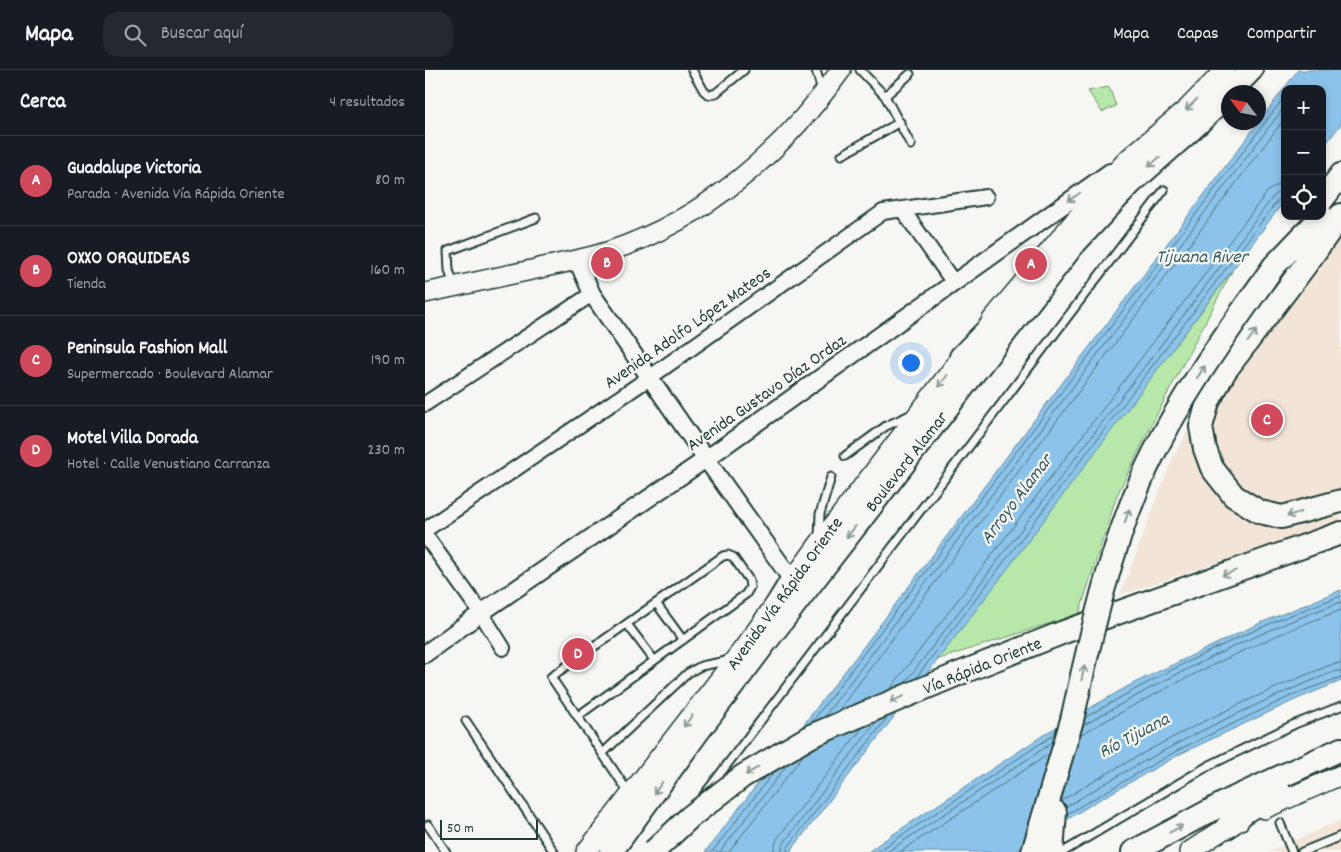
<!DOCTYPE html>
<html lang="es">
<head>
<meta charset="utf-8">
<style>
	:root { --surface:#171b24; --page:#242831; --text:#f1f3f6; --muted:#9ea1a6; --line:#363941; --accent:#d1495b }
	body { margin:0; font-family:Dekko,sans-serif; background:var(--page); color:var(--text) }
	.controls { position:absolute; right:15px; top:15px; display:grid; overflow:hidden; border-radius:10px; box-shadow:0 2px 8px #0003 }
	.controls button { width:45px; height:45px; display:grid; place-items:center; padding:0; border:0; border-bottom:1px solid var(--line); background:var(--surface); color:var(--text); font:25px sans-serif }
	.compass { position:absolute; left:796px; top:15px; width:45px; height:45px; border-radius:50%; background:var(--surface); box-shadow:0 2px 8px #0003; rotate:302deg }
	.scale { position:absolute; left:15px; bottom:12px; width:98px; box-sizing:border-box; padding-left:5px; border:2px solid #1f3d34; border-top:0; font-size:14px; line-height:18px; white-space:nowrap; color:#1f3d34; -webkit-text-stroke:4px #f6f6f2; paint-order:stroke }
	.you { position:absolute; left:485px; top:292px; width:18px; height:18px; margin:-12px; border:4px solid #fff; border-radius:50%; background:#1a73e8; box-shadow:0 0 0 8px #1a73e833 }
	.badge { display:grid; place-items:center; width:32px; height:32px; border-radius:50%; background:var(--accent); color:#fff; font-size:16px; font-weight:700 }
	.pin { position:absolute; translate:-50% -50%; border:2px solid #fff; box-shadow:0 1px 5px #0006 }
	.list { margin:0; padding:0; list-style:none }
	h2 { display:flex; justify-content:space-between; align-items:center; height:65px; margin:0; padding:0 20px; font-size:21px }
	h2 small { font-size:16px; font-weight:400; color:var(--muted) }
	.list li { display:grid; grid-template-columns:32px 1fr auto; gap:15px; align-items:center; box-sizing:border-box; height:90px; padding:0 20px; border-top:1px solid var(--line) }
	.list b { display:block; font-size:19px; white-space:nowrap }
	.list p { margin:0; font-size:16px; white-space:nowrap; color:var(--muted) }
	.list em { font-size:16px; font-style:normal; color:var(--muted) }
	.icon { flex:none; width:28px; height:28px; fill:none; stroke:currentColor; stroke-width:2; stroke-linecap:round; stroke-linejoin:round }
	.map { position:relative; flex:none; width:916px; height:782px; overflow:hidden }
	header { display:flex; align-items:center; gap:30px; box-sizing:border-box; height:70px; padding:0 25px; background:var(--surface); border-bottom:1px solid var(--line) }
	header strong { font-size:24px }
	nav { display:flex; gap:28px; margin-inline-start:auto; font-size:18px }
	.search { width:350px; height:45px; background:var(--page); display:flex; align-items:center; gap:12px; box-sizing:border-box; padding:0 18px; border-radius:15px; color:var(--muted); font-size:19px }
	main { display:flex }
	aside { flex:1; background:var(--surface) }
	.map>svg:first-child { display:block }
	.built { fill:#f2e5d8 }
	.green { fill:#b7e8a9; stroke:#6b926e }
	.water { fill:#8cc3ea; stroke:#608da1 }
	.lines { fill:none; stroke-linecap:round; stroke-linejoin:round }
	.shore { stroke:#4b737d; stroke-width:1 }
	.service-casing { stroke:#1f3d34; stroke-width:11 }
	.minor-casing { stroke:#1f3d34; stroke-width:18 }
	.tertiary-casing { stroke:#1f3d34; stroke-width:20 }
	.secondary-casing { stroke:#1f3d34; stroke-width:22 }
	.trunk-casing { stroke:#1f3d34; stroke-width:26 }
	.service { stroke:#f6f6f2; stroke-width:7 }
	.minor { stroke:#f6f6f2; stroke-width:14 }
	.tertiary { stroke:#f6f6f2; stroke-width:16 }
	.secondary { stroke:#f6f6f2; stroke-width:19 }
	.trunk { stroke:#f6f6f2; stroke-width:22 }
	.trunk-bridge-casing { stroke:#1f3d34; stroke-width:26; stroke-linecap:butt }
	.trunk-bridge { stroke:#f6f6f2; stroke-width:22 }
	.oneway { stroke:#8a9a93 }
	.labels { text-anchor:middle; stroke-width:4.5; stroke-linejoin:round; paint-order:stroke }
	.street-label { font-size:18px; fill:#1f3d34; stroke:#f6f6f2 }
	.water-label { font-size:19px; font-style:italic; fill:#3a5e62; stroke:#f6f6f2 }
</style>
</head>
<body>
<header>
<strong>Mapa</strong>
<div class="search"><svg class="icon" aria-label="search" viewBox="0 0 24 24"><circle cx="10" cy="10" r="6"/><path d="M15 15l6 6"/></svg>Buscar aquí</div>
<nav><a>Mapa</a><a>Capas</a><a>Compartir</a></nav>
</header>
<main>
<aside>
<h2>Cerca<small>4 resultados</small></h2>
<ul class="list">
<li><span class="badge">A</span><div><b>Guadalupe Victoria</b><p>Parada · Avenida Vía Rápida Oriente</p></div><em>80 m</em></li>
<li><span class="badge">B</span><div><b>OXXO ORQUIDEAS</b><p>Tienda</p></div><em>160 m</em></li>
<li><span class="badge">C</span><div><b>Peninsula Fashion Mall</b><p>Supermercado · Boulevard Alamar</p></div><em>190 m</em></li>
<li><span class="badge">D</span><div><b>Motel Villa Dorada</b><p>Hotel · Calle Venustiano Carranza</p></div><em>230 m</em></li>
</ul>
</aside>
<div class="map">
<svg width="916" height="782" viewBox="0 0 916 782">
	<rect width="100%" height="100%" fill="#f6f6f2"/>
	<filter id="ink" filterUnits="userSpaceOnUse"><feTurbulence type="fractalNoise" baseFrequency=".02" numOctaves="2"/><feDisplacementMap in="SourceGraphic" scale="10" xChannelSelector="R" yChannelSelector="G"/><feConvolveMatrix kernelMatrix="1 2 1 2 8 2 1 2 1" color-interpolation-filters="sRGB"/></filter>
	<g filter="url(#ink)">
		<path class="built" d="M916,130V452L695,525L748,387L789,314Z
			M916,750V782H844L846,781Z"/>
		<path class="green" d="M684,17L691,36L677,42L663,21Z
			M807,201L732,344L692,425L654,544L511,590Z"/>
		<path class="water" d="M873,0H916V54L897,79V19H860V130L571,514L365,782H280L427,592Z
			M916,520V611L872,629L757,683L672,731L590,782H443L458,771L623,662L707,614L833,554Z"/>
		<g class="lines">
			<path class="shore" d="M491,608L853,130L860,128
				M480,613L848,127L854,122H860
				M466,618L843,121L851,116L860,114
				M413,641L860,48
				M399,647L860,36
				M661,647C742,600 828,557 916,526
				M387,652L860,26
				M659,655C741,608 827,564 916,532
				M655,665C739,618 826,573 916,540
				M636,731C722,678 814,631 908,594L916,593
				M641,737C726,684 817,638 911,601H916
				M642,744L755,679L870,624L916,607
				M287,782L348,703
				M295,782L362,695
				M304,782L379,684
				M348,782L352,769L437,658
				M356,782L358,774L451,652
				M362,782L363,777L462,648
				M452,782L630,664
				M462,782L627,673
				M475,782L624,684"/>
			<g class="service-casing">
				<path id="service" d="M267,0L279,21L284,25L291,23L319,0
					M391,0L397,21
					M435,0L460,26L486,75
					M460,26L485,4
					M417,85L475,52
					M29,216L24,200L23,181L111,148
					M420,386L461,356L485,345
					M394,467L395,444L406,407
					M231,533L258,570
					M202,554L229,590
					M153,646L321,524L325,517L324,510L308,487L303,485L298,486L126,607L204,723
					M41,651L129,782
					M178,683L263,603L276,596L306,590
					M279,725L739,120
					M855,753L867,782
					M3,755L21,782
					M638,782L783,696L870,654L916,636
					M877,782L916,766"/>
			</g>
			<g class="minor-casing">
				<path id="minor" d="M477,139L529,213
					M0,334L167,224
					M0,460L224,308L458,142L561,127
					M0,465L56,543L78,578"/>
			</g>
			<g class="tertiary-casing">
				<path id="tertiary" d="M152,190L167,224L281,389L367,510
					M0,584L56,543L281,389L685,102"/>
			</g>
			<g class="secondary-casing">
				<path id="secondary" d="M0,223C37,215 74,207 111,199C136,193 161,189 185,181C281,149 358,81 416,0
					M566,251L681,113L703,89L762,39L800,0
					M839,739L916,705
					M161,782L321,575L393,475L545,276
					M764,782L802,757L814,751"/>
			</g>
			<g class="trunk-casing">
				<path id="trunk" d="M805,22L826,0
					M897,130L916,105
					M916,145L879,197L800,301L783,332L776,357L780,379L787,398L809,426L835,442L857,447L916,431
					M662,148L681,113
					M849,196L897,146
					M536,287L579,243
					M344,548L367,510
					M533,604L639,562L916,463
					M802,757L821,741L854,721
					M186,782L272,663L340,573L648,175L706,113L767,59L804,24
					M608,782L647,650
					M627,782L630,742
					M708,782L807,729L916,679"/>
			</g>
			<use href="#service" class="service"/>
			<use href="#minor" class="minor"/>
			<use href="#tertiary" class="tertiary"/>
			<use href="#secondary" class="secondary"/>
			<use href="#trunk" class="trunk"/>
			<g class="trunk-bridge-casing">
				<path id="trunk-bridge" d="M647,650C666,565 685,477 722,397C756,325 803,261 849,196
					M228,782L265,747L318,706L386,666L533,604"/>
			</g>
			<use href="#trunk-bridge" class="trunk-bridge"/>
		</g>
		<defs><path id="oneway-shaft" d="M-6 0H5M1.5-3L5.5 0L1.5 3" fill="none" stroke-width="1.6" stroke-linecap="round" stroke-linejoin="round" transform="scale(1.25)"/></defs>
		<g class="oneway">
			<use href="#oneway-shaft" transform="translate(766 35) rotate(136)"/>
			<use href="#oneway-shaft" transform="translate(729 92) rotate(138)"/>
			<use href="#oneway-shaft" transform="translate(649 127) rotate(145)"/>
			<use href="#oneway-shaft" transform="translate(827 266) rotate(-53)"/>
			<use href="#oneway-shaft" transform="translate(776 302) rotate(-57)"/>
			<use href="#oneway-shaft" transform="translate(518 311) rotate(127)"/>
			<use href="#oneway-shaft" transform="translate(869 444) rotate(165)"/>
			<use href="#oneway-shaft" transform="translate(702 446) rotate(-70)"/>
			<use href="#oneway-shaft" transform="translate(426 462) rotate(128)"/>
			<use href="#oneway-shaft" transform="translate(804 503) rotate(160)"/>
			<use href="#oneway-shaft" transform="translate(658 603) rotate(-78)"/>
			<use href="#oneway-shaft" transform="translate(472 629) rotate(157)"/>
			<use href="#oneway-shaft" transform="translate(263 651) rotate(127)"/>
			<use href="#oneway-shaft" transform="translate(327 701) rotate(149)"/>
			<use href="#oneway-shaft" transform="translate(233 718) rotate(126)"/>
			<use href="#oneway-shaft" transform="translate(751 759) rotate(-28)"/>
		</g>
	</g>
	<g class="labels">
		<g class="street-label">
			<text transform="translate(262 257) rotate(-35)" y="6">Avenida Adolfo López Mateos</text>
			<text transform="translate(341 322) rotate(-35)" y="6">Avenida Gustavo Díaz Ordaz</text>
			<text transform="translate(481 391) rotate(-52)" y="6">Boulevard Alamar</text>
			<text transform="translate(359 523) rotate(-54)" y="6">Avenida Vía Rápida Oriente</text>
			<text transform="translate(557 595) rotate(-22)" y="6">Vía Rápida Oriente</text>
		</g>
		<g class="water-label">
			<text x="777" y="192">Tijuana River</text>
			<text transform="translate(590 428) rotate(-53)" y="7">Arroyo Alamar</text>
			<text transform="translate(708 664) rotate(-28)" y="7">Río Tijuana</text>
		</g>
	</g>
</svg>
<div class="controls">
<button>+</button>
<button>−</button>
<button><svg class="icon" aria-label="locate" viewBox="0 0 24 24"><circle cx="12" cy="12" r="6"/><path d="M12 2v4M12 18v4M2 12h4M18 12h4"/></svg></button>
</div>
<svg class="compass" viewBox="-18 -18 36 36"><path d="M0-13l5 13h-10z" fill="#e53935"/><path d="M0 13l5-13h-10z" fill="#9ea1a6"/></svg>
<div class="scale">50 m</div>
<div class="you"></div>
<div class="pin badge" style="left:606px;top:194px">A</div>
<div class="pin badge" style="left:182px;top:193px">B</div>
<div class="pin badge" style="left:842px;top:350px">C</div>
<div class="pin badge" style="left:153px;top:584px">D</div>
</div>
</main>
</body>
</html>
